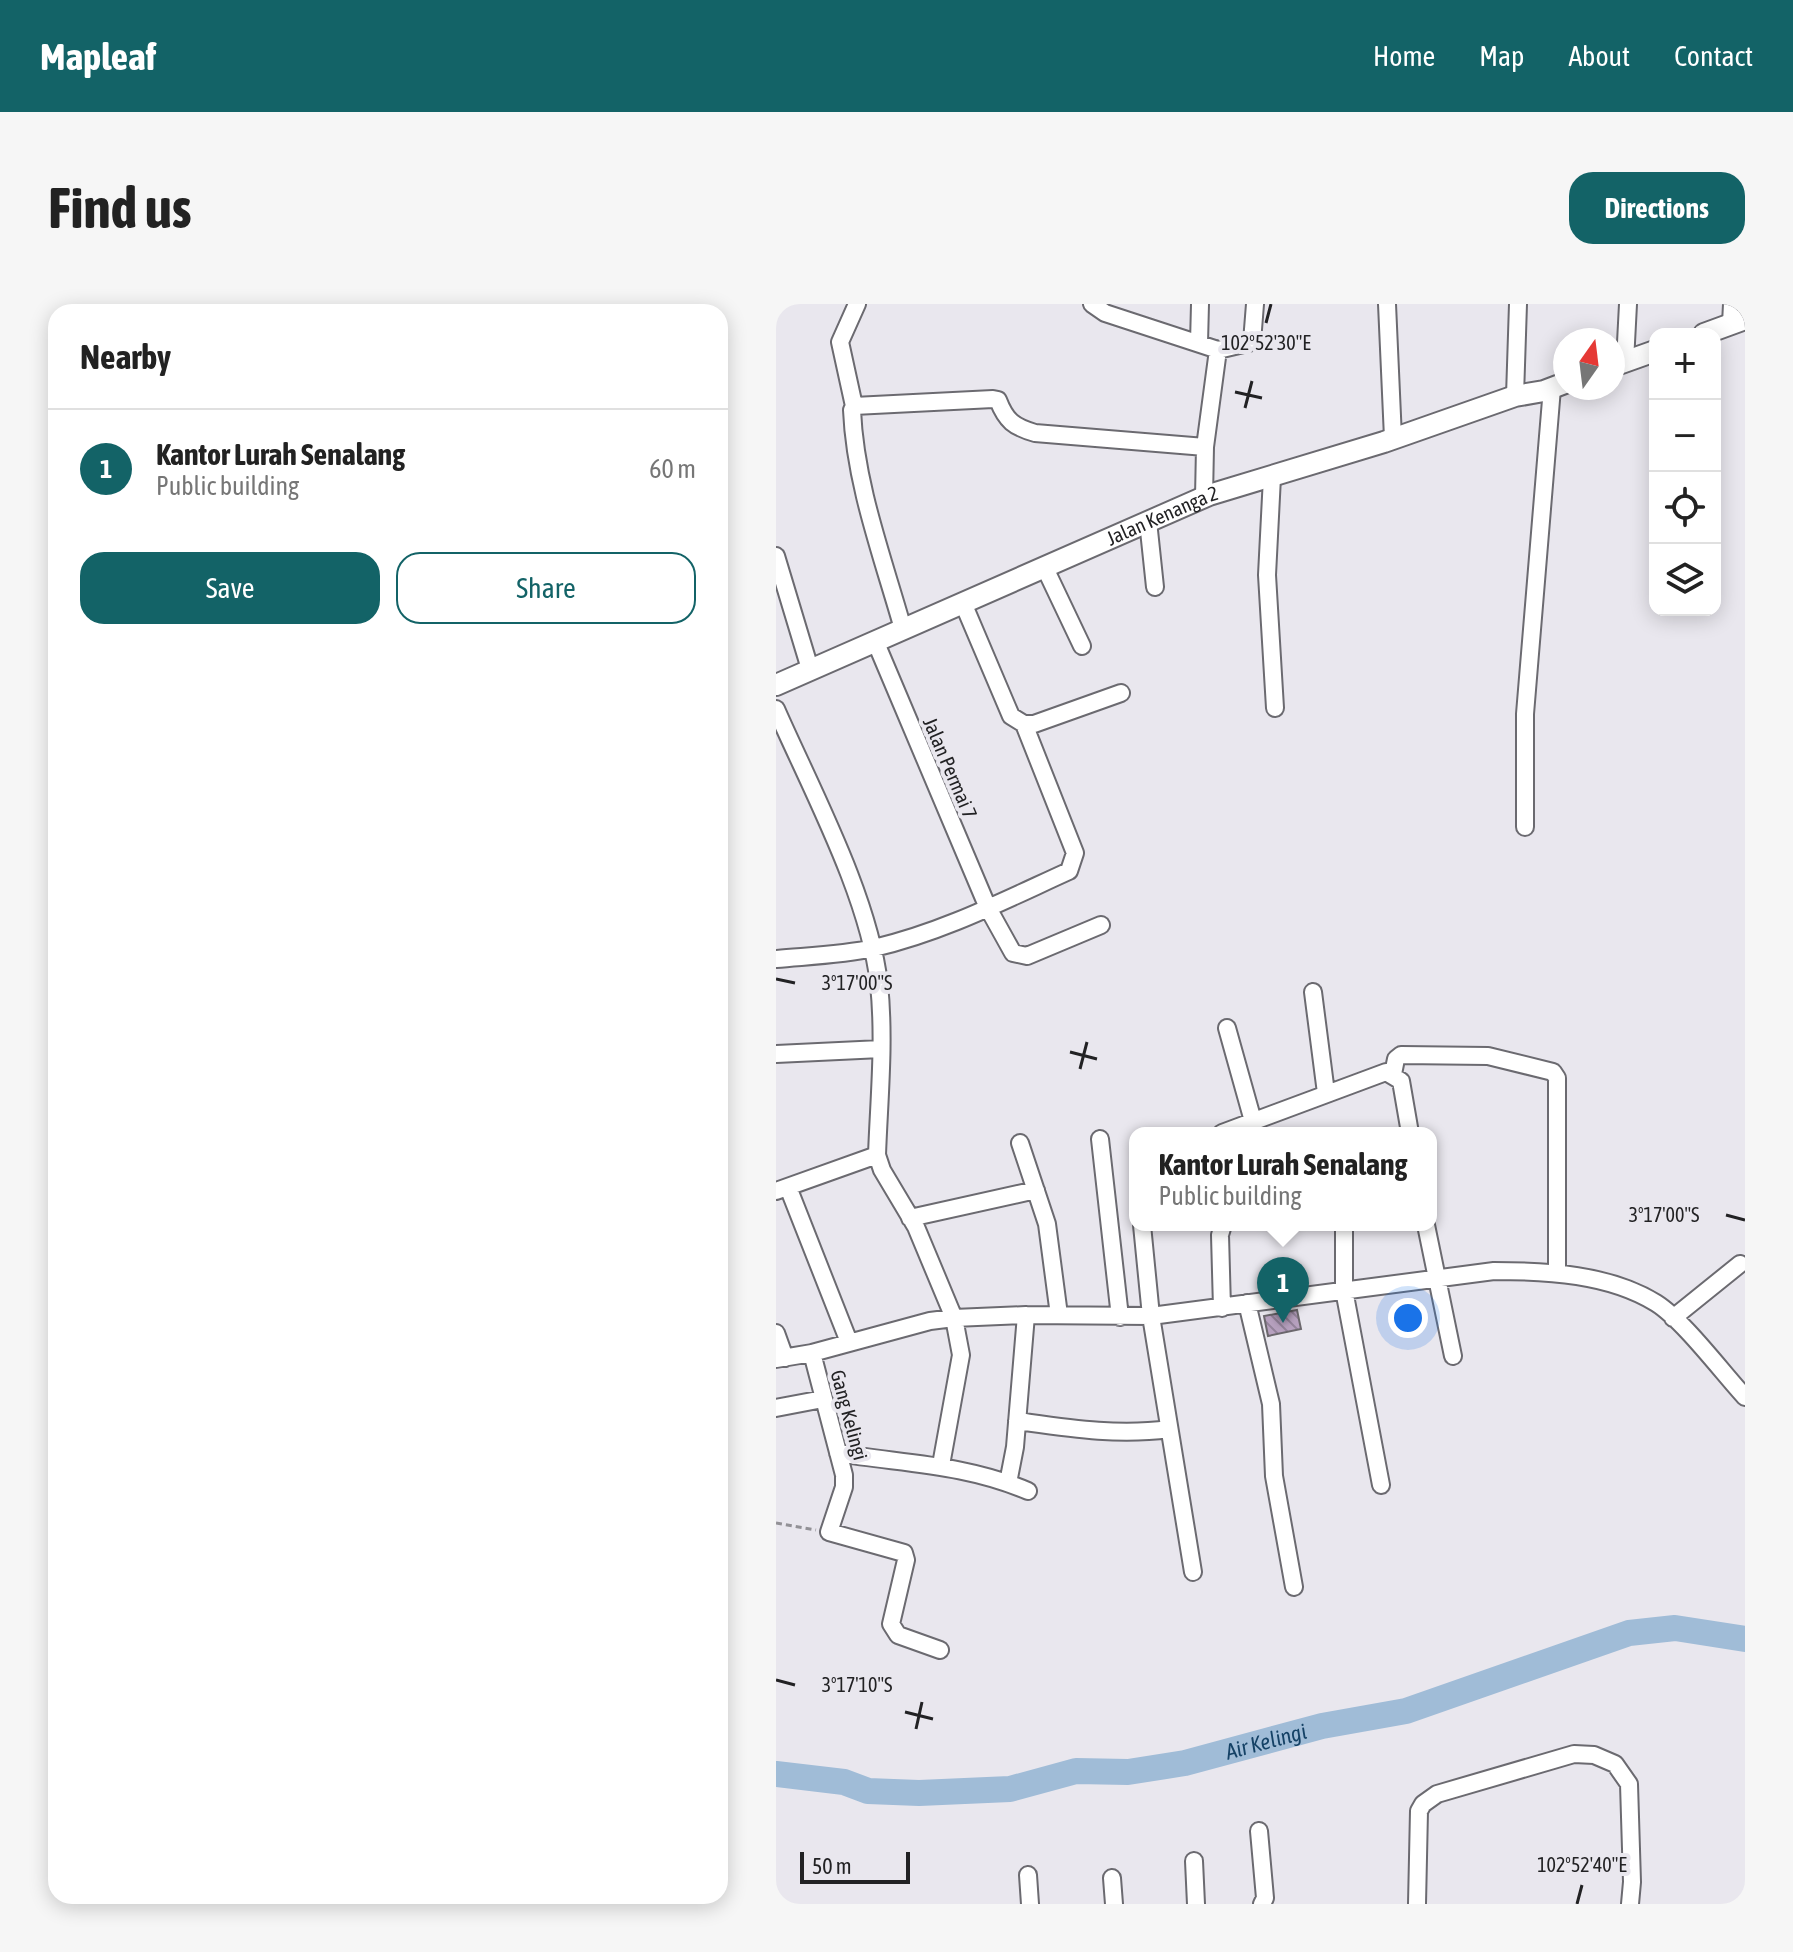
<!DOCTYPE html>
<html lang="en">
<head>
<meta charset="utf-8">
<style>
	:root { --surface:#fff; --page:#f6f6f6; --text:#222; --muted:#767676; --line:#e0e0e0; --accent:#136367 }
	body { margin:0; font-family:"Asap Condensed",sans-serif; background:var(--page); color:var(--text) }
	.controls { position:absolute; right:24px; top:24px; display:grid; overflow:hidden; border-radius:16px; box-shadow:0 4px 20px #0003 }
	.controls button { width:72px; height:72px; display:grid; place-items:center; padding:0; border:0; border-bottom:2px solid var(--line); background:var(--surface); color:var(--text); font:40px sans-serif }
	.compass { position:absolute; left:777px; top:24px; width:72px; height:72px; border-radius:50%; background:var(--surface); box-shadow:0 4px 20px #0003; rotate:14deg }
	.scale { position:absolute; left:24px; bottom:20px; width:110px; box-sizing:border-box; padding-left:8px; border:4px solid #222224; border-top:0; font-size:22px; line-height:28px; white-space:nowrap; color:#222224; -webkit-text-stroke:6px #e9e7ee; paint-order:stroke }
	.you { position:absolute; left:632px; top:1014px; width:28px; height:28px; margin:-20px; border:6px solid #fff; border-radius:50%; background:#1a73e8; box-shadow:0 0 0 12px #1a73e833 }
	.badge { display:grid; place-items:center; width:52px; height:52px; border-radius:50%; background:var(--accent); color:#fff; font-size:26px; font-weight:700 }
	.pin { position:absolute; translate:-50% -66px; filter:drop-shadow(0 2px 4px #0008) }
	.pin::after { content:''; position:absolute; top:42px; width:28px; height:24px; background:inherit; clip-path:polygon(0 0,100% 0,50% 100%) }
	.popup { position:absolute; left:353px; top:823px; width:308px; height:104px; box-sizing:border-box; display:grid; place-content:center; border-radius:16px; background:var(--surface); filter:drop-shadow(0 2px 6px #0005); font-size:26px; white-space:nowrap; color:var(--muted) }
	.popup b { font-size:30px; color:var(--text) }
	.popup::after { content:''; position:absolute; left:50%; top:100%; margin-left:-16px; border:16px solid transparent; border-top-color:var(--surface) }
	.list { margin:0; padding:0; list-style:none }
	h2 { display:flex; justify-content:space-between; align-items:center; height:104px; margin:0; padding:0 32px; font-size:34px }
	h2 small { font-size:26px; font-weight:400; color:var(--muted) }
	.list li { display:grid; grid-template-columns:52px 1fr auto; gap:24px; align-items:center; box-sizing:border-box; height:120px; padding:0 32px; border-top:2px solid var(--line) }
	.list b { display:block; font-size:30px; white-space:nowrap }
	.list p { margin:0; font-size:26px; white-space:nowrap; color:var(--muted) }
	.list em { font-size:26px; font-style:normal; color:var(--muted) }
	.actions { display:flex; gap:16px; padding:24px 32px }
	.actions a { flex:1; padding:18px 0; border:2px solid var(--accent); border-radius:24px; text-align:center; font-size:28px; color:var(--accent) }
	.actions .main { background:var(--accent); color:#fff }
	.icon { flex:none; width:44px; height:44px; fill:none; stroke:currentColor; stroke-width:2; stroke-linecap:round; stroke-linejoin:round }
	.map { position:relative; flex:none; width:969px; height:1600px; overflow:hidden; border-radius:24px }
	header { display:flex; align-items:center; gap:48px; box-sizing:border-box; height:112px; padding:0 40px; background:var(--accent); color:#fff }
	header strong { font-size:38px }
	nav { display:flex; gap:44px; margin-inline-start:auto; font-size:28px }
	.intro { display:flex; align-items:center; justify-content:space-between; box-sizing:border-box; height:192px; padding:0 48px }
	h1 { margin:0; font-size:56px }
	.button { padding:20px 36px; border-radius:24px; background:var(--accent); color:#fff; font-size:28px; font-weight:700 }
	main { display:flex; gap:48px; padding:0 48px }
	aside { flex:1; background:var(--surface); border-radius:24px; box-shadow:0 4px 20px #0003 }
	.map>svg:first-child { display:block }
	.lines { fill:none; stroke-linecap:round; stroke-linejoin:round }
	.river { stroke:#a0bcd7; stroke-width:26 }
	.building { fill:url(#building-back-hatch); stroke:#6c686d; stroke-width:2 }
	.minor-casing { stroke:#6b6a70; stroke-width:20 }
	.major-casing { stroke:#6b6a70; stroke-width:24 }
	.path { stroke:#929196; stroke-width:3; stroke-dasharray:6 4; stroke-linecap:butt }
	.minor { stroke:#fff; stroke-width:16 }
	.major { stroke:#fff; stroke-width:20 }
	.ticks { fill:none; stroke:#222224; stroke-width:3 }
	.labels { text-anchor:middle; stroke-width:8; stroke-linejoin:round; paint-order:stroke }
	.street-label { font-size:20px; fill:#222224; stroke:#e9e7ee }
	.water-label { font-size:22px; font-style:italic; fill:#154266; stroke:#e9e7ee }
	.ticks-label { font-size:20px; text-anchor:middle; fill:#222224; stroke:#e9e7ee; stroke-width:8; stroke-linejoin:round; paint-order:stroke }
</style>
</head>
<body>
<header>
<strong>Mapleaf</strong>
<nav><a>Home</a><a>Map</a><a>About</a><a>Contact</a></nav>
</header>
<div class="intro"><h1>Find us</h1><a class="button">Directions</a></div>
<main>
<aside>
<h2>Nearby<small></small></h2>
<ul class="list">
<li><span class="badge">1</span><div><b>Kantor Lurah Senalang</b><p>Public building</p></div><em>60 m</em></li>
</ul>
<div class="actions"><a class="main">Save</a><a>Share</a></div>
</aside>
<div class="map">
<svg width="969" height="1600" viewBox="0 0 969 1600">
	<defs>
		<pattern id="building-back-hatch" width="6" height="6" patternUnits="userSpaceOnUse" patternTransform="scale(2)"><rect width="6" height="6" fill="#b7a1bf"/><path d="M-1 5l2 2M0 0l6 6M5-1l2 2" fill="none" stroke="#94839b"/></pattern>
	</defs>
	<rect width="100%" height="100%" fill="#e9e7ee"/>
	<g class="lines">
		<path class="river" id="s1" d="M0,1470L68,1478L92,1487L143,1489L234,1485L300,1467L352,1468L409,1459L546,1422L630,1407L853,1329L899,1324L969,1335"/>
	</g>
	<path class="building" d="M521,1006L525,1025L492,1032L488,1012Z"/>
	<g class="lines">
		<g class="minor-casing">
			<path id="minor" d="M316,0L329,9L442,46L476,38L479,0
				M611,0L617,134
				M955,20L956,0
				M423,39L424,0
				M849,58L852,0
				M739,92L742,0
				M78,102L64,38L81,0
				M496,173L491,271L499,404
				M428,193L429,143L442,46
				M372,217L379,283
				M0,252L34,365
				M268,262L306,342
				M187,299L235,412L248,420H258L345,389
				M127,325C107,254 79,180 76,106L78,102L217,95L222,96C230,117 238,123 259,129L429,143
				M100,339L212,604L237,649L251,652L325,621
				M0,405C36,487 93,592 103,680C109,737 103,795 101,851L106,866L140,923L178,1014L185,1051L165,1161
				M749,523V410L776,84
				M0,655C32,652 66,651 98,644C167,628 229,596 293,567L299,549L248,420
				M537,688L550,789
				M451,724L477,817
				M0,750L105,745
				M617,770L620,755L625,751L712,752L777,768L781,774V969
				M446,829L610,768L625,777L634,829
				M324,835L344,1013
				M244,839L271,920L283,1011
				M12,883L73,1038
				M0,887L101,851
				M134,914L260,886
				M366,921L375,1012L417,1268
				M568,921V986L605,1181
				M650,921L677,1052
				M471,999L495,1100L498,1172L518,1283
				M446,1004L444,931L447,921
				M897,1014L964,960
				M0,1029L9,1054
				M36,1049L68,1171V1183L53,1228L128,1249L130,1256L115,1320L122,1331L164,1346
				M0,1055L36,1049L154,1017L178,1014L250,1011L375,1012L718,967C771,967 833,970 880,999C907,1016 946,1068 969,1093
				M0,1104L47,1095
				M241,1117C292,1124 341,1132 393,1125
				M62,1149C129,1160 188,1160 252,1187
				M232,1179L239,1143L250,1011
				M483,1527L489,1594L486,1600
				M418,1557L420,1600
				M252,1571L254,1600
				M336,1574L338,1600
				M641,1600L643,1507L647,1500L661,1490L798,1450L818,1451L839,1460L853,1480L856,1578L854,1600"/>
		</g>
		<g class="major-casing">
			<g id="major">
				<path d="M928,30L969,15"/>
				<path d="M837,62L879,47"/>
				<path id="s2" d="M0,381L433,191L608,138L739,92L768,87L789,79"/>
			</g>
		</g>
		<path class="path" d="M0,1219L40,1226"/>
		<use href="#minor" class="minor"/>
		<use href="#major" class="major"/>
	</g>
	<path class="ticks" d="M490,19L495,0M459,88L486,94M469,104L476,77M0,675L19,679M294,748L321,755M304,765L311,738M950,911L969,916M0,1376L19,1381M129,1408L157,1415M140,1425L146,1398M801,1600L806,1581"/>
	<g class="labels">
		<g class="street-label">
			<text dy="7" stroke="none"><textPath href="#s2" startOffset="422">Jalan Kenanga 2</textPath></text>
			<text transform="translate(174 464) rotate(67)" y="7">Jalan Permai 7</text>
			<text transform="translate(73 1111) rotate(75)" y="7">Gang Kelingi</text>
		</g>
		<g class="water-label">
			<text dy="8" stroke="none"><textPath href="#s1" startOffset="498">Air Kelingi</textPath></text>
		</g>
	</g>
	<g class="ticks-label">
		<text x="490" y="46">102°52'30"E</text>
		<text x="81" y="686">3°17'00"S</text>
		<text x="888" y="918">3°17'00"S</text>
		<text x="81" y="1388">3°17'10"S</text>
		<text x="806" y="1568">102°52'40"E</text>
	</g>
</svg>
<div class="controls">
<button>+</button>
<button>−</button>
<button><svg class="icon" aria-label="locate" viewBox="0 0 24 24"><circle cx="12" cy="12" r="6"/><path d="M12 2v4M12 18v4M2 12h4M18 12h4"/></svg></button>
<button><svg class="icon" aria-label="layers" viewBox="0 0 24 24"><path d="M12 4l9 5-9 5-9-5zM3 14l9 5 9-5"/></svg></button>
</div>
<svg class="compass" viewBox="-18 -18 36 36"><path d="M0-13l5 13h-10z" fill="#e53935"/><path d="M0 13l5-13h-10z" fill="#767676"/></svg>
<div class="scale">50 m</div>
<div class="you"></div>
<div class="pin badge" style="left:507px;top:1019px">1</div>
<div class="popup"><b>Kantor Lurah Senalang</b>Public building</div>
</div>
</main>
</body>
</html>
